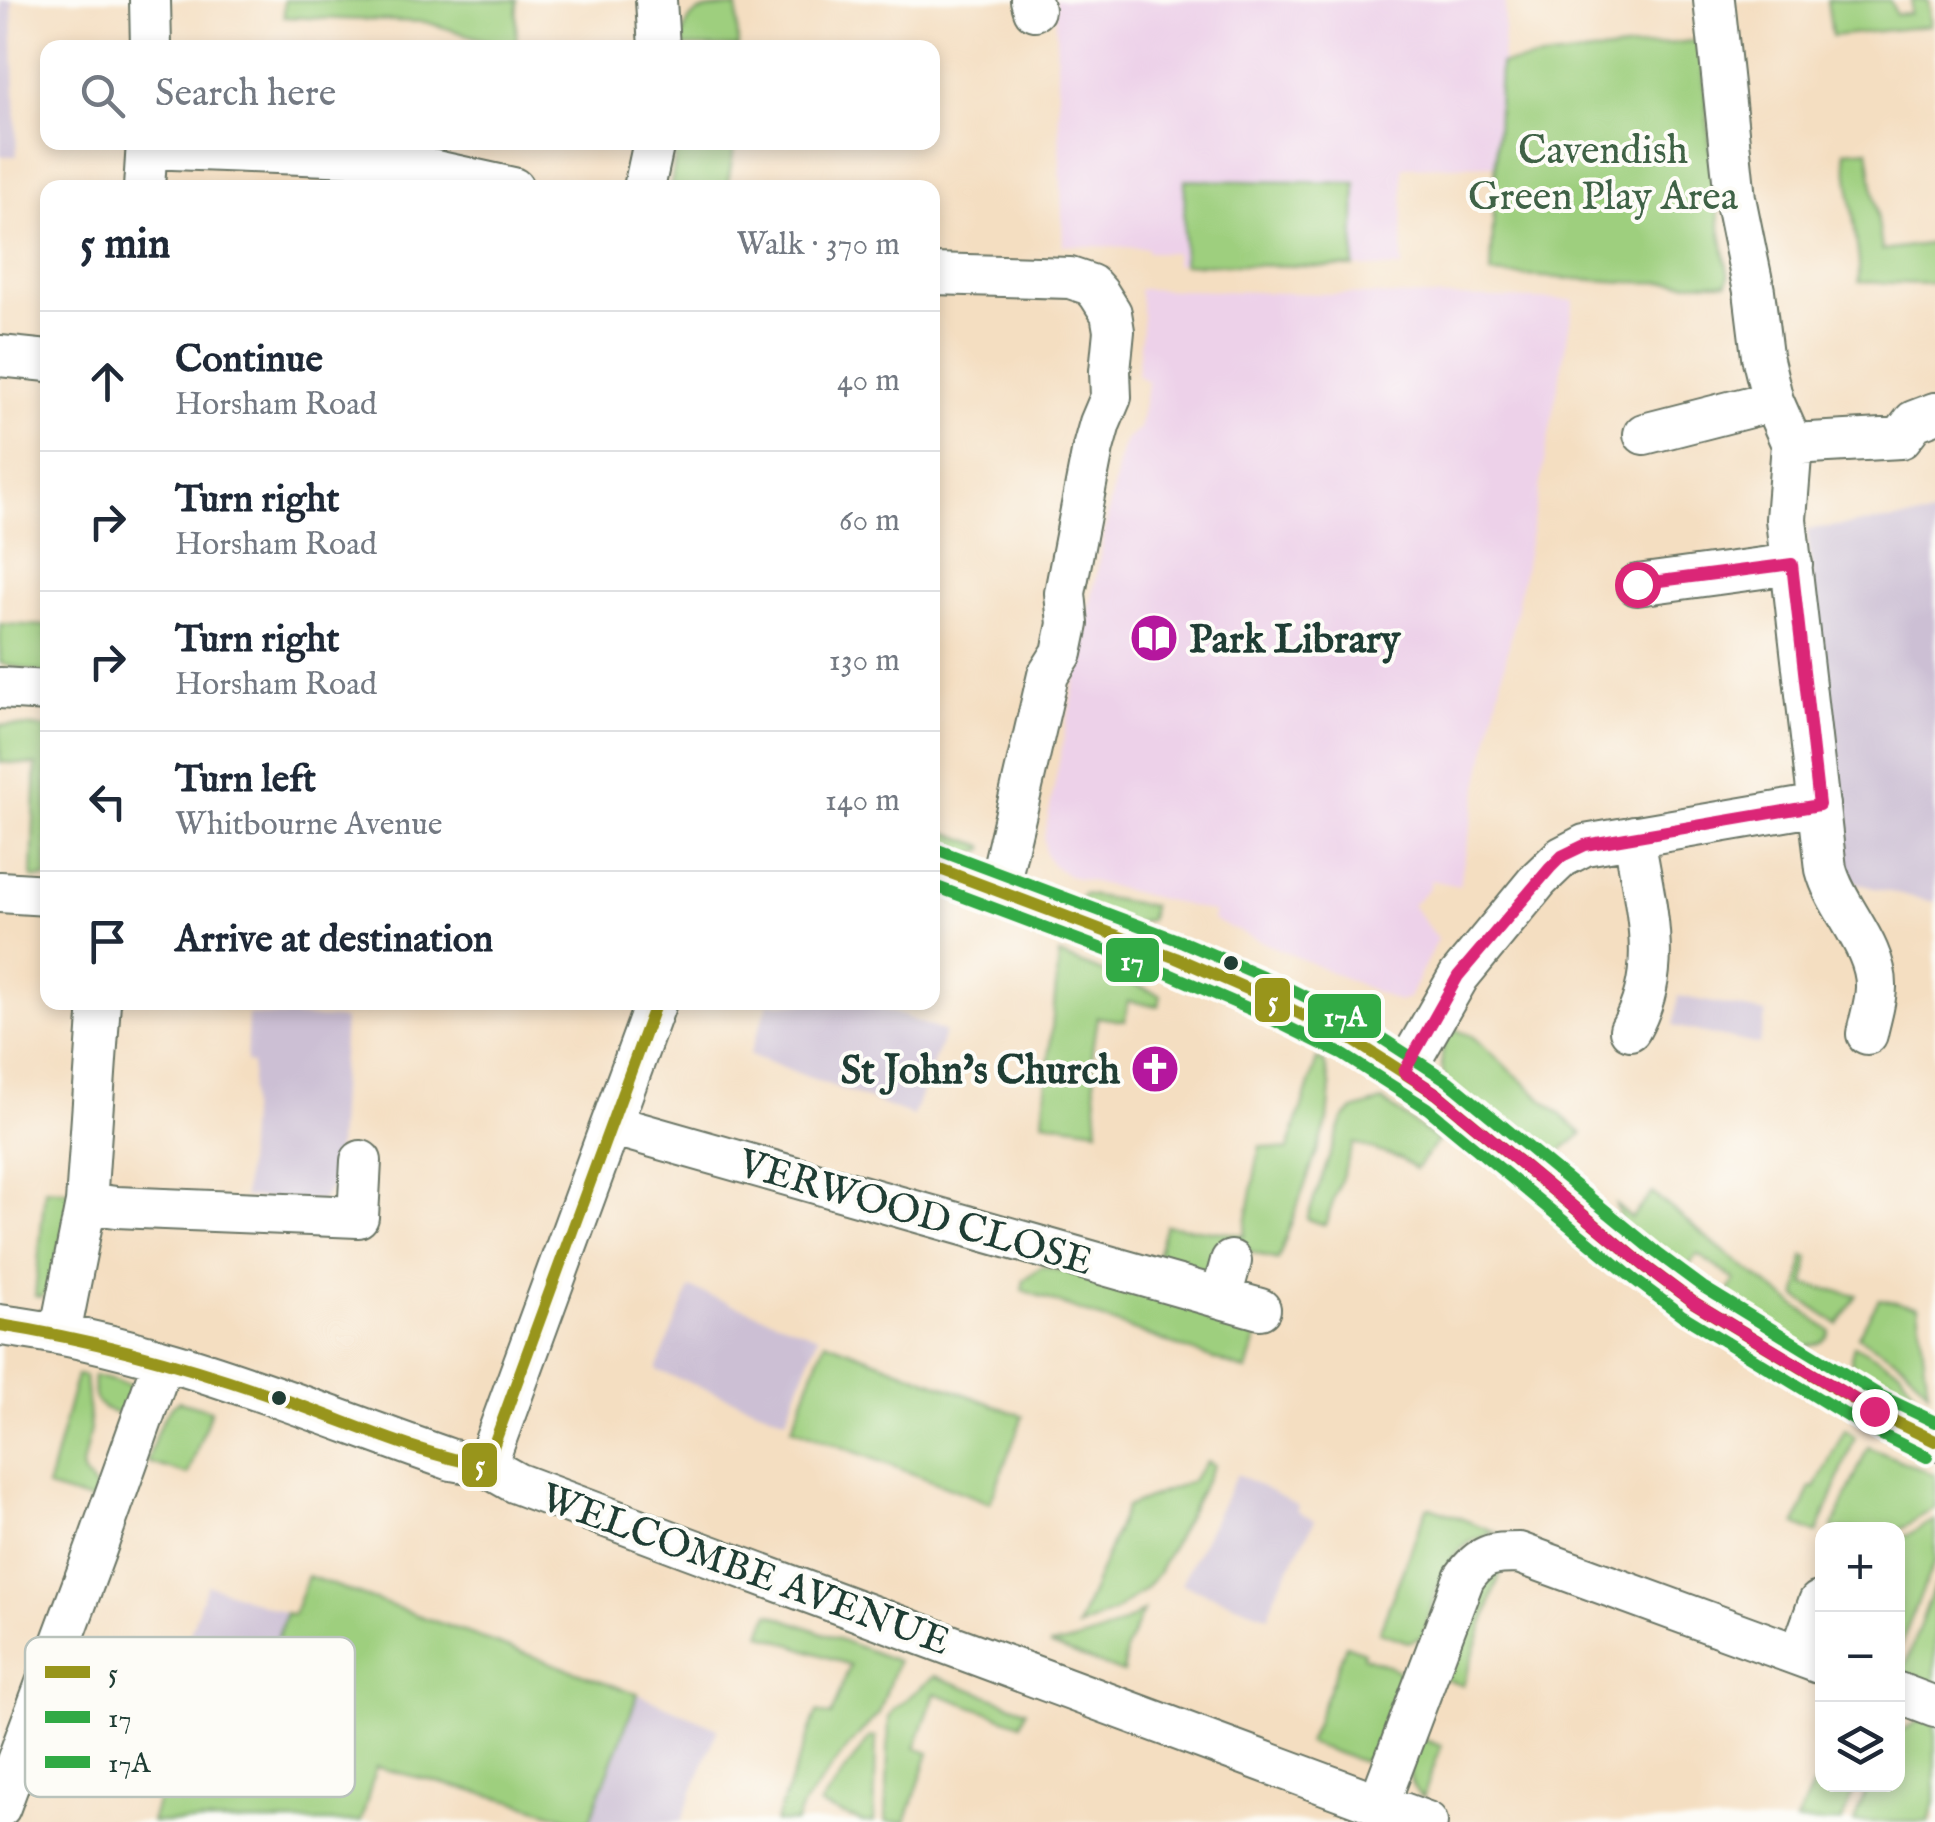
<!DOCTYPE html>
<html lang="en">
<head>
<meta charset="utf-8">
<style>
	:root { --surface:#fff; --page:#f2f2f3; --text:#1f2937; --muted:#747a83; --line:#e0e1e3 }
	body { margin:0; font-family:"IM FELL English",serif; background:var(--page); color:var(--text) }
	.controls { position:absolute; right:30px; bottom:30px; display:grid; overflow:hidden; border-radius:20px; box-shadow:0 5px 15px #0003 }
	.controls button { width:90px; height:90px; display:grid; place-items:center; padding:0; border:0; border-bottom:2px solid var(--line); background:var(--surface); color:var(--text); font:50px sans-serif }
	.stop { position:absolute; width:30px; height:30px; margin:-22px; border:8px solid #db2777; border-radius:50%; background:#fff }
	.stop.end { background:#db2777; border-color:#fff; box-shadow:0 2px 10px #0008 }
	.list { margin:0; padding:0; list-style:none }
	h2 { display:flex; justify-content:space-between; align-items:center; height:130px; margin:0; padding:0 40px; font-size:42px }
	h2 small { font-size:32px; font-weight:400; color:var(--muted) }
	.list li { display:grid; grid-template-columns:65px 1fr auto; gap:30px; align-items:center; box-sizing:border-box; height:140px; padding:0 40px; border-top:2px solid var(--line) }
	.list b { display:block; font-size:38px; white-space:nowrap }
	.list p { margin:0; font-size:32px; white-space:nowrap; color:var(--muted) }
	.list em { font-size:32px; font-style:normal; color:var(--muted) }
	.icon { flex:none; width:55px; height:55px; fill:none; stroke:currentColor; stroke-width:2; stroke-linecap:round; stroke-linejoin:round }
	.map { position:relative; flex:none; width:1935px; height:1822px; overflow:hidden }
	.search { position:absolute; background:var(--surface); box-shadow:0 5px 15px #0003; left:40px; top:40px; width:900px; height:110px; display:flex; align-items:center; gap:25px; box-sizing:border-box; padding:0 35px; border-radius:20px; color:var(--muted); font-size:38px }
	.panel { position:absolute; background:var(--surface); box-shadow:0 5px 15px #0003; left:40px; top:180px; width:900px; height:830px; border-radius:20px }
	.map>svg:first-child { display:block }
	.built { fill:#edd1e9 }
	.industrial { fill:#ccbfd4 }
	.green { fill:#9ecf7e; stroke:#5e8659; stroke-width:2.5 }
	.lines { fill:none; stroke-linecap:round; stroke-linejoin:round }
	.minor-casing { stroke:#6a7565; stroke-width:44 }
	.minor { stroke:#fff; stroke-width:40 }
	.bus-1-casing { stroke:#fdfcf7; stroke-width:20 }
	.bus-2-casing { stroke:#fdfcf7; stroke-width:20 }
	.bus-3-casing { stroke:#fdfcf7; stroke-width:20 }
	.bus-1 { stroke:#98951b; stroke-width:12 }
	.bus-2 { stroke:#31aa45; stroke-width:12 }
	.bus-3 { stroke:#31aa45; stroke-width:12 }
	.route { stroke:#db2777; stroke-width:12 }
	.bus-dot { fill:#1f3d34; stroke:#fdfcf7; stroke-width:4 }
	.labels { text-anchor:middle; stroke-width:8; stroke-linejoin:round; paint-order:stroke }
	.park-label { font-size:40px; fill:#3f6246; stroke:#fdfcf7 }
	.poi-label { font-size:40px; font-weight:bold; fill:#1f3d34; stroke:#fdfcf7; text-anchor:start }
	.street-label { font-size:40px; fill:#1f3d34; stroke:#fdfcf7 }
	.key { fill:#fdfcf7; stroke:#bac3bc; stroke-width:2.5 }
	.key-label { font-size:28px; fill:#1f3d34 }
	.line-badge { stroke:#fdfcf7; stroke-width:4 }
	.badge-label { font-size:28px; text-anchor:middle; font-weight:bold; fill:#fff }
</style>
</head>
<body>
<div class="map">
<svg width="1935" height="1822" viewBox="0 0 1935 1822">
	<rect width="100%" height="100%" fill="#fdfcf7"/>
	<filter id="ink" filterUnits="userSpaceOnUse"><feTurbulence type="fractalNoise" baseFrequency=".01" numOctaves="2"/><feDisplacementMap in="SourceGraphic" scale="20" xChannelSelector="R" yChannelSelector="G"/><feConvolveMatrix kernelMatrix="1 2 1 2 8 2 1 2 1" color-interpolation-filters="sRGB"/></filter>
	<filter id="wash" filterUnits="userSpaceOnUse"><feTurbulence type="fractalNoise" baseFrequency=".0048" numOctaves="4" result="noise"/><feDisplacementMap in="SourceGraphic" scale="40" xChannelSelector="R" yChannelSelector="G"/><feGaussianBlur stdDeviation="2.25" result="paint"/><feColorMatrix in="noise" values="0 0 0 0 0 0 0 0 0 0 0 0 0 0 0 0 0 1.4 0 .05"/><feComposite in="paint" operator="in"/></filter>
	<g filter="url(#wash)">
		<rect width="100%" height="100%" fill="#f4dec1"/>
		<path class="built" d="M1055,0H1506L1495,165L1403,167L1402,268L1175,264V253L1147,252V248L1063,245Z
			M1139,289L1574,300L1516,613L1487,746L1459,886L1431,880L1429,888L1412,905L1437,939L1409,998L1399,1002L1213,920V912L1069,876L1052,865L1045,853L1044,838L1119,459L1125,441L1139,429L1148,382L1137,375L1143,318Z"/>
		<path class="industrial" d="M0,0H12L17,156H0Z
			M1935,516V902L1877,889L1854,882L1842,874L1807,529Z
			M1678,996L1766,1013L1759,1045L1673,1026Z
			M769,1003H868L945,1032L913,1116L749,1055Z
			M248,1015L344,1019L335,1183L321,1201L244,1197L252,1064L246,1062Z
			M690,1288L818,1336L786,1419L656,1370Z
			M1237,1474L1299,1506L1297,1511L1315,1520L1275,1594L1269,1616L1181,1584Z
			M207,1584L286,1613L243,1738L164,1708Z
			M638,1694L718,1728L681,1822H589Z"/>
		<path class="green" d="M284,0H517L516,47H508L426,22L284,17Z
			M1827,0H1890L1896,15L1910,14L1912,0H1928L1931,26L1832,36Z
			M737,7L738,47H681C686,7 701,9 737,7Z
			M1701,40C1708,119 1713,199 1729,277L1727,283L1627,282L1491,274L1500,64Z
			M677,143H735L727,187H671Z
			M1868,149L1882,250L1935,243V284L1859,282V262L1845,151Z
			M1185,180L1356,183L1354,267L1183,264Z
			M0,624L47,626V674L0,663Z
			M0,725L47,728V878H32L36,765L0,762Z
			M932,827L984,846L985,849L963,858L933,851Z
			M1083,894L1152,906L1150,920L1126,925L1077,907Z
			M1059,955L1161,995L1159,1006L1128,1001L1125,1021L1097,1017L1092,1050L1098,1129L1043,1121Z
			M1451,1028L1472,1036L1582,1134L1545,1164L1446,1081C1438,1062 1442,1046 1451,1028Z
			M1317,1059L1324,1062L1331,1087L1328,1121L1278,1260L1227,1245L1213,1265L1197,1272L1155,1262L1166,1225L1244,1235L1260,1146L1288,1150Z
			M1383,1101L1438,1141L1416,1169L1401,1159L1354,1143L1325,1225L1307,1219L1343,1119L1353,1110Z
			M45,1189L73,1191L50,1289L41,1297L35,1296Z
			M1652,1193L1732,1258L1830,1331C1827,1343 1814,1346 1803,1347L1723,1302L1735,1280L1697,1254L1682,1274L1621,1226L1616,1205L1631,1218Z
			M1804,1256L1809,1257L1805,1285L1857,1295L1838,1324L1797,1297Z
			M1042,1266L1261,1321L1247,1371L1022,1290L1024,1280Z
			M1879,1299L1918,1306L1928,1391L1904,1364L1858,1336Z
			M825,1341L1023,1416L990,1503L792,1428Z
			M1854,1345L1900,1370L1927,1408L1935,1412V1422L1853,1378L1851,1357Z
			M77,1375L85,1376L90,1429L82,1467L84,1475L96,1489L94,1502L47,1488Z
			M94,1376L133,1386L127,1417C103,1409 90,1406 94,1376Z
			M179,1401L211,1410L188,1475L147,1462C155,1441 159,1413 179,1401Z
			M1845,1429L1855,1437L1817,1534L1796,1524L1811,1487L1815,1488Z
			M1868,1447L1935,1475V1508L1898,1530L1832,1529Z
			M1207,1462L1214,1465L1158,1573L1145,1589L1114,1612L1077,1628L1126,1507L1191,1481Z
			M1431,1507L1496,1532C1486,1536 1475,1538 1466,1545C1439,1564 1432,1607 1423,1637L1408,1642L1379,1632L1427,1508Z
			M1935,1520V1560L1898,1651V1540Z
			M1503,1565L1463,1686L1438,1677L1472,1584Z
			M308,1576L638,1694L589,1822H580L513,1801L376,1767L361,1822H151L173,1751L189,1719L243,1737L286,1613L293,1615Z
			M1935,1584V1686L1902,1674Z
			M1143,1611L1126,1649L1123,1673L1049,1645C1085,1642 1112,1631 1143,1611Z
			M769,1613L897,1661L879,1713L848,1747L801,1808L796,1822H775L817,1712L831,1716L850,1665L761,1634Z
			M1346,1645L1364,1652L1363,1656L1390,1666L1401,1673L1400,1689L1372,1754L1363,1762L1308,1743Z
			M935,1676L1026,1710L1021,1724L935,1693L915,1748L929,1753L906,1822H886L889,1718L894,1709Z
			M1922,1720L1935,1721V1802L1929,1822H1854L1868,1785L1898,1784V1740L1900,1731Z
			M870,1737H876L874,1822H863L820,1806Z
			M1417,1737L1441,1746L1423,1798C1401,1780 1412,1761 1417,1737Z
			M1818,1776L1822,1778V1784L1842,1785L1854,1789L1842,1822H1796Z"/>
	</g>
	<g filter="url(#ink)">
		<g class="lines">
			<g class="minor-casing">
				<path id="minor" d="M150,0L151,48
					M656,0L659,48
					M1031,0L1034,10
					M1714,0L1735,198L1754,291L1762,356L1773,401L1792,444L1786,519L1826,869C1836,908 1877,946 1876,987C1876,1002 1870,1019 1867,1034
					M147,148L355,156L390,161L513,188
					M144,188L147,142
					M644,188L654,142
					M932,274L1070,278L1091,285L1099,294L1111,313L1114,331L1110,371L1111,397L1100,423L1093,448L1065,593L1068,624L1062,653L1048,675L998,890
					M0,356L48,361
					M1644,434L1773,401
					M1792,444L1901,438L1914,421L1935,413
					M1637,585L1792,564
					M0,688L48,691
					M932,866L1176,958L1266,997L1351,1039L1437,1094L1646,1267L1693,1302L1873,1411L1935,1441
					M0,892L48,895
					M1630,1030C1666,967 1644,904 1634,836
					M1404,1072L1459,976L1539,879L1562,857L1585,845L1819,805
					M611,1125L1260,1309
					M86,1203L116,1207L358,1217L361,1161
					M1221,1298L1231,1261
					M0,1325C157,1344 304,1409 452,1460L486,1466L516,1483L689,1548L1427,1822
					M60,1334L86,1203L100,1002
					M486,1466L656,1002
					M1800,1655L1819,1602
					M1898,1693L1935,1707
					M1379,1803L1464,1578C1481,1554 1491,1553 1519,1553L1822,1664
					M0,1807L95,1552L163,1361"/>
			</g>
			<use href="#minor" class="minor"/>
			<g class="bus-1-casing">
				<path id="bus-1" d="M932,866L1176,958L1266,997L1351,1039L1437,1094L1646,1267L1693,1302L1873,1411L1935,1441
					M0,1325C97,1340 189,1366 282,1399C349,1422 416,1454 486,1466L656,1002"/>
			</g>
			<g class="bus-2-casing">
				<path id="bus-2" d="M932,885L1169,974L1259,1013L1342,1054L1427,1108L1635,1280L1683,1316L1864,1426L1927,1457"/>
			</g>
			<g class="bus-3-casing">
				<path id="bus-3" d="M938,850L1183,942L1274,981L1360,1024L1448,1081L1657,1253L1703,1287L1881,1396L1935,1422"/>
			</g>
			<use href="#bus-1" class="bus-1"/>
			<use href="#bus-2" class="bus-2"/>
			<use href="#bus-3" class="bus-3"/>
		</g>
	</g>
	<g class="lines" filter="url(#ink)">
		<path class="route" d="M1637,584L1792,564L1819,805L1585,845L1562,856L1550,868L1458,976L1404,1072L1437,1094L1646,1267L1693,1302L1874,1411"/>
	</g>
	<defs>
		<g id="library-disc" transform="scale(2.5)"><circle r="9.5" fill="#b5179e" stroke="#fdfcf7"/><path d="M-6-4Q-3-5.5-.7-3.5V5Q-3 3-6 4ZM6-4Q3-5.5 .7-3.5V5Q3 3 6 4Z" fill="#fff"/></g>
		<g id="church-disc" transform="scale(2.5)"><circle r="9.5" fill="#b5179e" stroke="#fdfcf7"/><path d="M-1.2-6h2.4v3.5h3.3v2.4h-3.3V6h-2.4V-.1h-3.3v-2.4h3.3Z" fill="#fff"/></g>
	</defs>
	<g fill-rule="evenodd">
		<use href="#library-disc" x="1154" y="638"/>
		<use href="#church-disc" x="1155" y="1069"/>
	</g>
	<g class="bus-dot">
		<circle cx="1231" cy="963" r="9"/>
		<circle cx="279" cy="1398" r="9"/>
	</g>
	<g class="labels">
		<g class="park-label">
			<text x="1603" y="163">Cavendish<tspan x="1603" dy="46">Green Play Area</tspan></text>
		</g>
		<g class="poi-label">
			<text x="1189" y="652">Park Library</text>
			<text x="1120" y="1083" text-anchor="end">St John's Church</text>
		</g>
		<g class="street-label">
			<text transform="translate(916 1211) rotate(16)" y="14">VERWOOD CLOSE</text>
			<text transform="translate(746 1568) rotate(20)" y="14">WELCOMBE AVENUE</text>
		</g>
	</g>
	<rect x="25" y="1637" width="330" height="160" rx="15" class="key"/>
	<rect x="45" y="1666" width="45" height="12" fill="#98951b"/>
	<rect x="45" y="1711" width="45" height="12" fill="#31aa45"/>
	<rect x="45" y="1756" width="45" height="12" fill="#31aa45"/>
	<g class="key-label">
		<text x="108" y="1682">5</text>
		<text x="108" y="1727">17</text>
		<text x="108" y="1772">17A</text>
	</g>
	<g class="line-badge">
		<rect x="1104" y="936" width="57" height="48" rx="10" fill="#31aa45"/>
		<rect x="1253" y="976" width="39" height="48" rx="10" fill="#98951b"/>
		<rect x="1306" y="992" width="77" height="48" rx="10" fill="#31aa45"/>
		<rect x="460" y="1441" width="39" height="48" rx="10" fill="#98951b"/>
	</g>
	<g class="badge-label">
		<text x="1132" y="970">17</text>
		<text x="1273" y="1010">5</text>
		<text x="1345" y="1026">17A</text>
		<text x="480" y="1474">5</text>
	</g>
</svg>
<div class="controls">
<button>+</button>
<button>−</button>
<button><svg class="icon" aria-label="layers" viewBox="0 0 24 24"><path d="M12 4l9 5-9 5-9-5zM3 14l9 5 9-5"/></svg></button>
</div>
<div class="stop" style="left:1637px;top:584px"></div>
<div class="stop end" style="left:1874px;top:1411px"></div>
<div class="search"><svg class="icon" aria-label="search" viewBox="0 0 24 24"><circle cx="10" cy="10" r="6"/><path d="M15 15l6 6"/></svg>Search here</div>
<section class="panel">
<h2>5 min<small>Walk · 370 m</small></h2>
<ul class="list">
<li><svg class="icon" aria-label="ahead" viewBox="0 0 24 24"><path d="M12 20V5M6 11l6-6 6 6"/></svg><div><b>Continue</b><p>Horsham Road</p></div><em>40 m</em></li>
<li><svg class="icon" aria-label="right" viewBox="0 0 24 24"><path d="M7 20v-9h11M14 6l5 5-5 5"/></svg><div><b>Turn right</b><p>Horsham Road</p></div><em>60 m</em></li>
<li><svg class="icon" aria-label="right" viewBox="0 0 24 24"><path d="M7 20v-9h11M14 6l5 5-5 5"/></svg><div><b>Turn right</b><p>Horsham Road</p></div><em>130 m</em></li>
<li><svg class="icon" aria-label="left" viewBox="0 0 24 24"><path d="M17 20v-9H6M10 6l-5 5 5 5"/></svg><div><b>Turn left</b><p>Whitbourne Avenue</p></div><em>140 m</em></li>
<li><svg class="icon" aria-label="arrive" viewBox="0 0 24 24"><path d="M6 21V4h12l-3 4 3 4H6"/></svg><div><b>Arrive at destination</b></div></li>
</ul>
</section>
</div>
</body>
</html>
